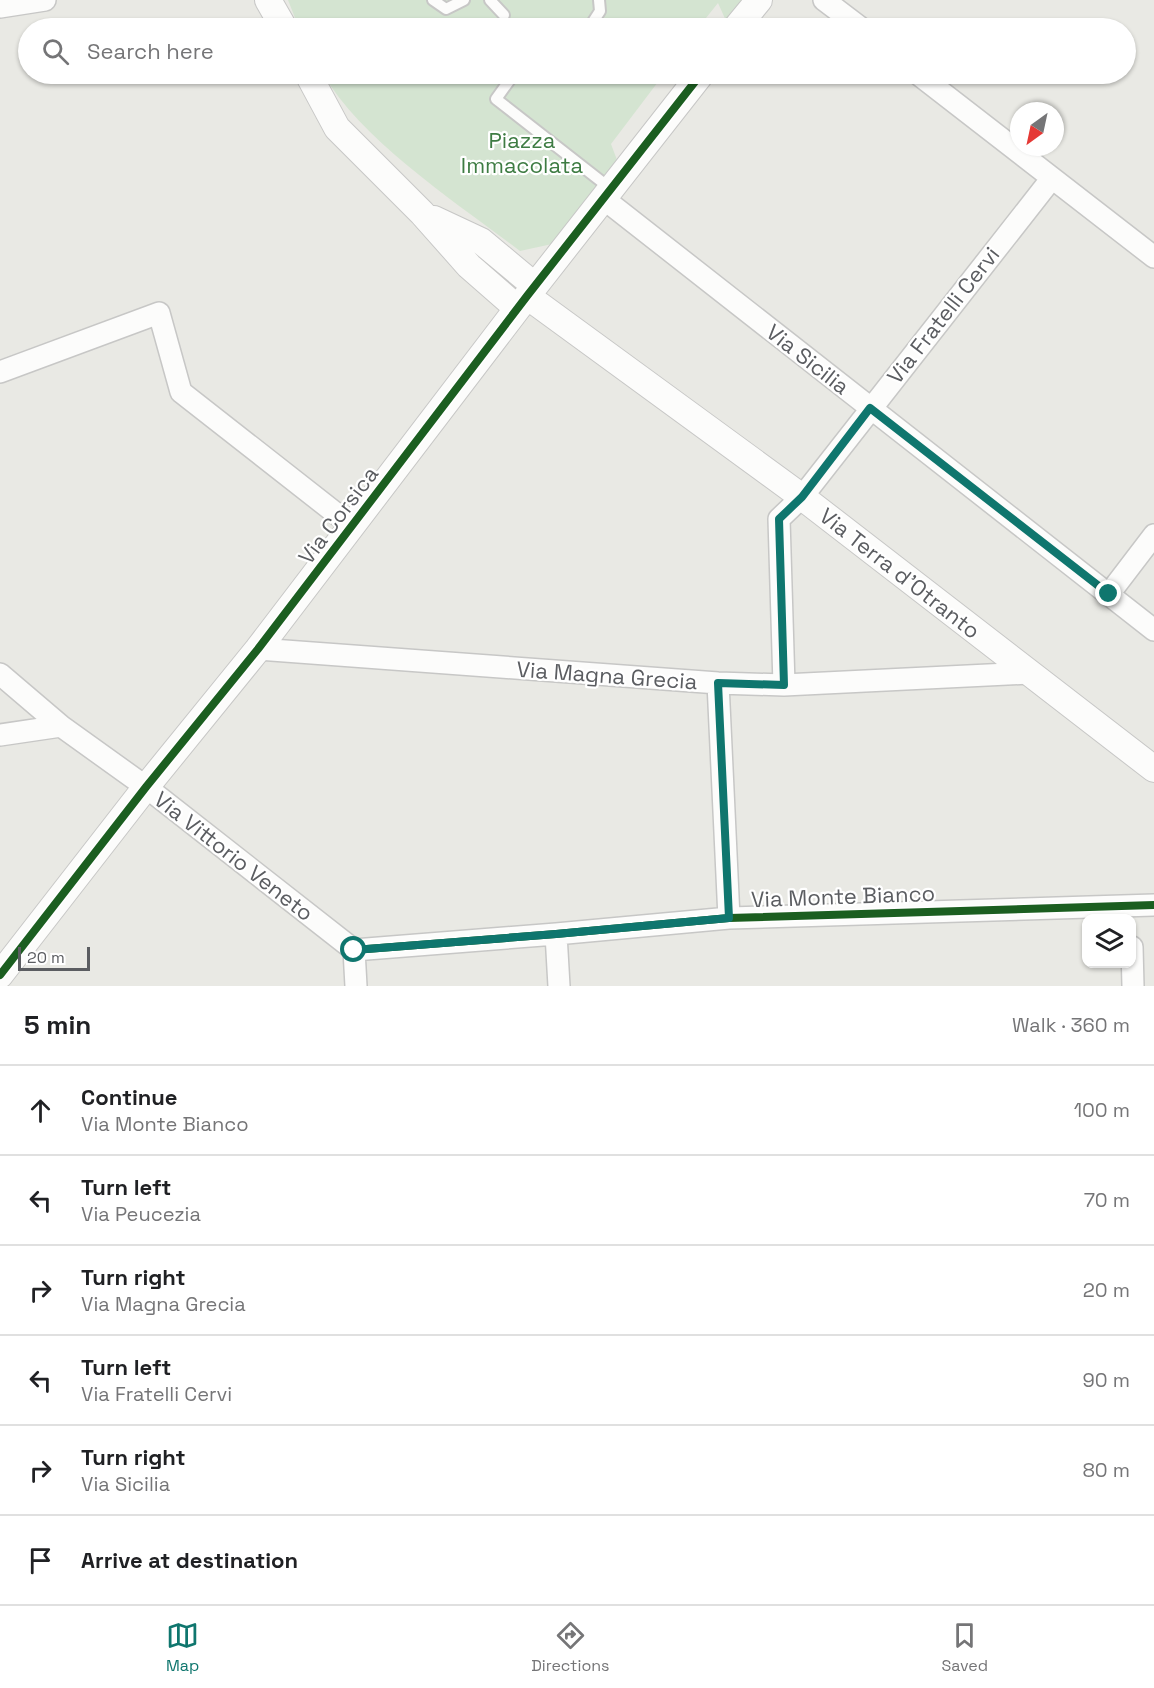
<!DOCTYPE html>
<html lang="en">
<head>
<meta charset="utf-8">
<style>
	:root { --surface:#fff; --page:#f6f6f6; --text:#202124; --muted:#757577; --line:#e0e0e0; --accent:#0f766e }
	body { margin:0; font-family:"Space Grotesk",sans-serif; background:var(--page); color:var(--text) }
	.controls { position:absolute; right:18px; bottom:18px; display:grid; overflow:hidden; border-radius:12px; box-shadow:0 2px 4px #0004 }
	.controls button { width:54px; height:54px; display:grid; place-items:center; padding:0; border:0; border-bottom:2px solid var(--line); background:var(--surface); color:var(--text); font:30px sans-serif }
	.compass { position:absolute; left:1010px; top:102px; width:54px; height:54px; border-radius:50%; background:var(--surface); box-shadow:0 2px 4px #0004; rotate:213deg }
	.scale { position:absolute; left:18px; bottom:15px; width:72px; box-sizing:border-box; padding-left:6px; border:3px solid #5b5d61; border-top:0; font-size:16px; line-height:21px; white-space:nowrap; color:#5b5d61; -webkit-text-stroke:4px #fff; paint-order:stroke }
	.stop { position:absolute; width:18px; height:18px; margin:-14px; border:4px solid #0f766e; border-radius:50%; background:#fff }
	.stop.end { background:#0f766e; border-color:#fff; box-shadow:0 2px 6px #0008 }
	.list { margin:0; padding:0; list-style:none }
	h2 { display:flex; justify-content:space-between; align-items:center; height:78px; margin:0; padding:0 24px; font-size:26px }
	h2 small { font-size:20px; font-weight:400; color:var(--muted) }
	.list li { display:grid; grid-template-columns:39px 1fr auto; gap:18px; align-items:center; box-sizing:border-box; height:90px; padding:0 24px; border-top:2px solid var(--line) }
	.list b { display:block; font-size:22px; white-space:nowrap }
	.list p { margin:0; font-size:20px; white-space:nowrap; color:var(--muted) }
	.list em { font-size:20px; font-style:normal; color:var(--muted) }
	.icon { flex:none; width:33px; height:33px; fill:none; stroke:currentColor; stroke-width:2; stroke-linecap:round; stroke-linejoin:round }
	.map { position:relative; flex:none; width:1154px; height:986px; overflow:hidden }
	.search { position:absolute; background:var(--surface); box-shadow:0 2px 4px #0004; left:18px; right:18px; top:18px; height:66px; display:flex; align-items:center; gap:15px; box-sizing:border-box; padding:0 21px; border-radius:33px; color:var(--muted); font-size:22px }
	.sheet { height:618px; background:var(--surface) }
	nav { display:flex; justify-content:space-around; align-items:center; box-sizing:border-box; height:84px; border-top:2px solid var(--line); background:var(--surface); font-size:16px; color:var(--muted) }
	nav a { display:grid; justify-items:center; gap:3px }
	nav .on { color:var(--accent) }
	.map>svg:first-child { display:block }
	.green { fill:#d4e4d1 }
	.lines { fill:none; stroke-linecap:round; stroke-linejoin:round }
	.service-casing { stroke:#c7c7c6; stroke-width:14 }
	.minor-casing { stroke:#c7c7c6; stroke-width:24 }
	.tertiary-casing { stroke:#c7c7c6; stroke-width:28 }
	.service { stroke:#fcfcfb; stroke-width:10 }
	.minor { stroke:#fcfcfb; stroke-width:21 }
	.tertiary { stroke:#fcfcfb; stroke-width:26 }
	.cycleway-casing { stroke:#fff; stroke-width:11 }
	.cycleway { stroke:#1b5e20; stroke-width:8 }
	.route { stroke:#0f766e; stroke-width:8 }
	.labels { text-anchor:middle; stroke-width:4.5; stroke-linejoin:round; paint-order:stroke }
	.park-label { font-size:22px; fill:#3e7c43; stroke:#fff }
	.street-label { font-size:22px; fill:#5b5d61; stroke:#fff }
</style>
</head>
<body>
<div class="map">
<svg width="1154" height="986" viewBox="0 0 1154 986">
	<rect width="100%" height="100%" fill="#e9e9e4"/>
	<path class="green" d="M288,0H743L727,23L718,3L698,28H299Z
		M323,74H664L611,144L617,160L552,244L520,251C457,203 362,141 323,74Z"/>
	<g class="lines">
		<g class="service-casing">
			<path id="service" d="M433,0L446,9L464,0
				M490,0L504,15
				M589,28L600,11L599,0
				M514,74L496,99L611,189"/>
		</g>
		<g class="minor-casing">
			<path id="minor" d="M824,0L861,28
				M0,7L45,0
				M918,74L1154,257
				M604,199L1154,630
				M0,372L159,313L181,392L352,526
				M1109,594L1154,535
				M258,649L718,683L784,685L1029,673
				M0,674L61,726L146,787L354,950L356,986
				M718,683L729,918
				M784,685L779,519L802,497L1052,178
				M0,735L61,726
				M556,934L559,986
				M1132,947L1133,986
				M354,950L556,934L729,918L1154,905"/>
		</g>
		<g class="tertiary-casing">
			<path id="tertiary" d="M268,0L284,28
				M736,28L759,0
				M308,74L337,128L422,213L469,266L517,308
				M434,219L481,241L535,286
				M527,296L802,497L1154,769
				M0,975L146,787L258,649L527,296L701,74"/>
		</g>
		<use href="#service" class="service"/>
		<use href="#minor" class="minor"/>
		<use href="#tertiary" class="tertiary"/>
		<g class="cycleway-casing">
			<path id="cycleway" d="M354,950L556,934L729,918L1154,905
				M0,975L146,787L258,649L527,296L701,74"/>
		</g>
		<use href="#cycleway" class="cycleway"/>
	</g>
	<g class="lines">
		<path class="route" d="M354,950L556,934L729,918L718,683L784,685L779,519L802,497L870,408L1109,594"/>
	</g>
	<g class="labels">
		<g class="park-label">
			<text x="522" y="148">Piazza<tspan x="522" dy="25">Immacolata</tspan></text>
		</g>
		<g class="street-label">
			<text transform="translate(943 315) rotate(-52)" y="8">Via Fratelli Cervi</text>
			<text transform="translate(808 359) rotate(38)" y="8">Via Sicilia</text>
			<text transform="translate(338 515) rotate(-53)" y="8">Via Corsica</text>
			<text transform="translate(900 573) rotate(38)" y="8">Via Terra d'Otranto</text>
			<text transform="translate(607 675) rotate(4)" y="8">Via Magna Grecia</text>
			<text transform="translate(234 856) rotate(38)" y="8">Via Vittorio Veneto</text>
			<text transform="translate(843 896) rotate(-2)" y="8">Via Monte Bianco</text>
		</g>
	</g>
</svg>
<div class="controls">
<button><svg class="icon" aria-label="layers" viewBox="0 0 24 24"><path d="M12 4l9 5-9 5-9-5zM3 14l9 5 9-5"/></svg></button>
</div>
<svg class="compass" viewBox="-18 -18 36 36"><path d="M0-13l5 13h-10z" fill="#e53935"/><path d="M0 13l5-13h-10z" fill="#757577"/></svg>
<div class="scale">20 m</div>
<div class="stop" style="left:354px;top:950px"></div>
<div class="stop end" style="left:1109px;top:594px"></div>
<div class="search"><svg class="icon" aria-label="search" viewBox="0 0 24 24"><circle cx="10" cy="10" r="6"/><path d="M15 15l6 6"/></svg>Search here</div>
</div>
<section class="sheet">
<h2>5 min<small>Walk · 360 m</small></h2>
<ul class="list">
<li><svg class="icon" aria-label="ahead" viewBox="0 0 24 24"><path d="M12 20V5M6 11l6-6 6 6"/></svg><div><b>Continue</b><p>Via Monte Bianco</p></div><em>100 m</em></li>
<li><svg class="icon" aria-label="left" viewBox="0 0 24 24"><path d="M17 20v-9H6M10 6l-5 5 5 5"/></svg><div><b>Turn left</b><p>Via Peucezia</p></div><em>70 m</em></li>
<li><svg class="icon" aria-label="right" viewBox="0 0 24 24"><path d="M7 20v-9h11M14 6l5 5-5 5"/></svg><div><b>Turn right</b><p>Via Magna Grecia</p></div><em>20 m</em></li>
<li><svg class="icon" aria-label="left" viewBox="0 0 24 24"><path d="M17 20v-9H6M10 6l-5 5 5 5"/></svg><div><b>Turn left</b><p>Via Fratelli Cervi</p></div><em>90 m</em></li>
<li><svg class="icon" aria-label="right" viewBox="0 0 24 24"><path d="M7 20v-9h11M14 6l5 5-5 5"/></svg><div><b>Turn right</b><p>Via Sicilia</p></div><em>80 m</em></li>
<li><svg class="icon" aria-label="arrive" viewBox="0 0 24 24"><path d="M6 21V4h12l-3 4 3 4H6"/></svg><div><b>Arrive at destination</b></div></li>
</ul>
</section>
<nav>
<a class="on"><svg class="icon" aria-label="map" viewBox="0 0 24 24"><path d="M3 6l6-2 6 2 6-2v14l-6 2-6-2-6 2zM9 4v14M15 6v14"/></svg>Map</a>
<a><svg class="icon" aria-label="directions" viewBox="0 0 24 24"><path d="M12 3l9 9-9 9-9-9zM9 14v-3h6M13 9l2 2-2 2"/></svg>Directions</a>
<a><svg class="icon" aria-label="saved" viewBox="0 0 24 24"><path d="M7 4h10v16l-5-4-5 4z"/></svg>Saved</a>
</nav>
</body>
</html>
